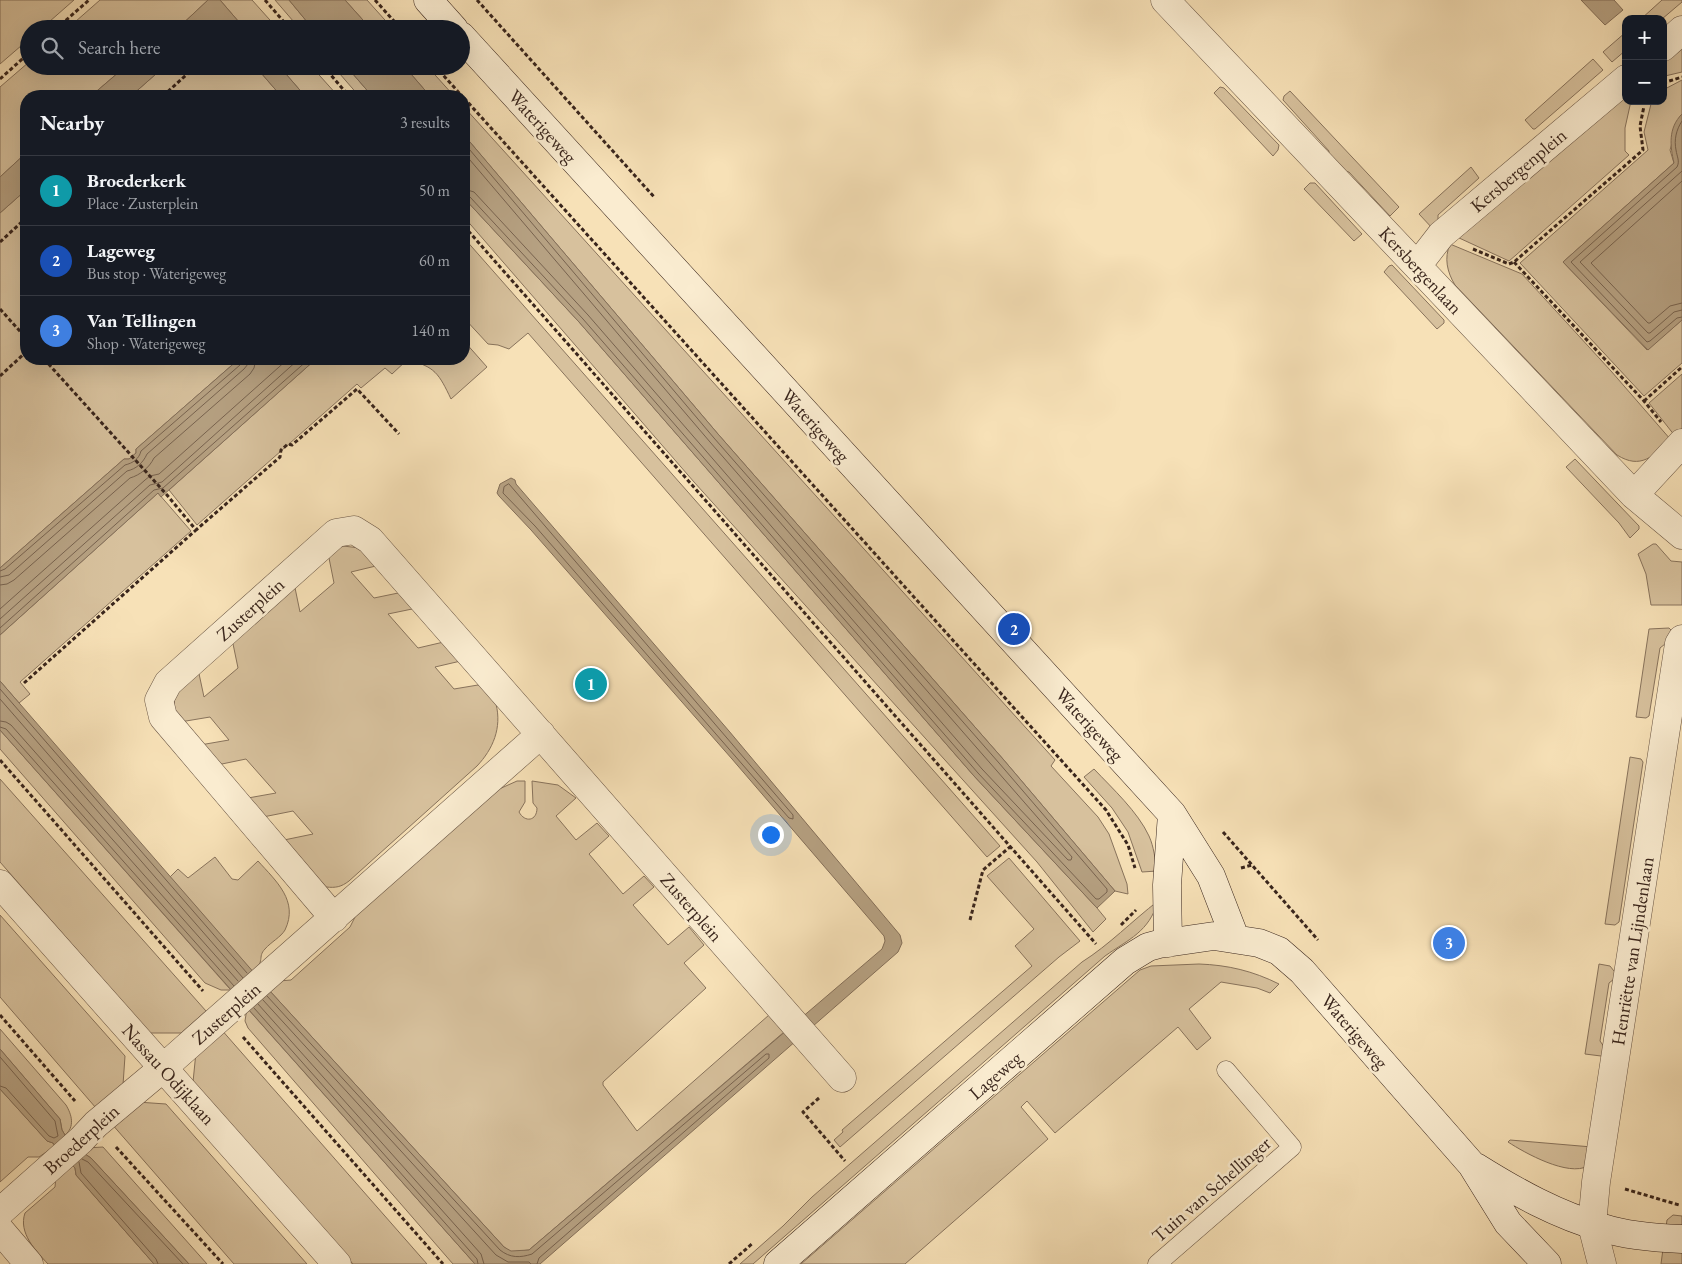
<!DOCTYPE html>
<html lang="en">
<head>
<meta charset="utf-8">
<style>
	:root { --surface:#171b24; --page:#242831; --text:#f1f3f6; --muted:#9ea1a6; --line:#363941; --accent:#c59692 }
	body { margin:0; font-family:"EB Garamond",serif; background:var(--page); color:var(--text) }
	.controls { position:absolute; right:15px; top:15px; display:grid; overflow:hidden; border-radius:10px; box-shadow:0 5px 20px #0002 }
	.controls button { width:45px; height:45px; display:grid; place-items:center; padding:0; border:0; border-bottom:1px solid var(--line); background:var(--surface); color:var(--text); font:25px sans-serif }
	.you { position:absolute; left:770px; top:834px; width:18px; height:18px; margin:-12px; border:4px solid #fff; border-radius:50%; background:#1a73e8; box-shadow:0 0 0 8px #1a73e833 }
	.badge { display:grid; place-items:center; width:32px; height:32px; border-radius:50%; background:var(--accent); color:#fff; font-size:16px; font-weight:700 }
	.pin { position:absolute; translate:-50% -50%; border:2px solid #fff; box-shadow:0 1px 5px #0006 }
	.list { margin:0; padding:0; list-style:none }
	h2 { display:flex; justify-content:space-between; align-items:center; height:65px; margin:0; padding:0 20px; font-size:21px }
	h2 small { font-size:16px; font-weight:400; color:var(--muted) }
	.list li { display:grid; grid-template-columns:32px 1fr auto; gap:15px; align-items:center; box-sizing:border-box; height:70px; padding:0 20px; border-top:1px solid var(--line) }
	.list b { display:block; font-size:19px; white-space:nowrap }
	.list p { margin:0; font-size:16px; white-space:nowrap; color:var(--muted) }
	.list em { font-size:16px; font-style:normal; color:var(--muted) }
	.icon { flex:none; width:28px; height:28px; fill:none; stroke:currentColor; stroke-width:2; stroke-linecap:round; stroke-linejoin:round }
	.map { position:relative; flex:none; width:1682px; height:1264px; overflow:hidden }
	.search { position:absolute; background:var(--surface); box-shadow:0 5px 20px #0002; left:20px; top:20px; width:450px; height:55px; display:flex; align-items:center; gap:12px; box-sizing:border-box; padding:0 18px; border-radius:28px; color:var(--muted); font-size:19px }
	.panel { position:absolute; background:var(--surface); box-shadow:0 5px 20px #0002; left:20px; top:90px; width:450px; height:275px; border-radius:20px }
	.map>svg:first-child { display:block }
	.green { fill:#d7c19d; stroke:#88735c }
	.water { fill:#b6a182; stroke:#846f59 }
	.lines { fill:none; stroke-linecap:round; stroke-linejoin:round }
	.shore { stroke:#78634f; stroke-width:1 }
	.lane-casing { stroke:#685443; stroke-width:19 }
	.street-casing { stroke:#685443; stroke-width:29 }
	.secondary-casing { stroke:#39251c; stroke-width:29 }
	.path { stroke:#39251c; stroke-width:3; stroke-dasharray:4 2.5; stroke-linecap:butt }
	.lane { stroke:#faecd0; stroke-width:18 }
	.street { stroke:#faecd0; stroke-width:28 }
	.secondary { stroke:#faecd0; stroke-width:28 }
	.labels { text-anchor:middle; stroke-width:5; stroke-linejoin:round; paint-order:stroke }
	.street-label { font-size:19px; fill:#39251c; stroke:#faecd0 }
</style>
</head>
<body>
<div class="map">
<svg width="1682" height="1264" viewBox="0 0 1682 1264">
	<rect width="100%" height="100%" fill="#f7e1b7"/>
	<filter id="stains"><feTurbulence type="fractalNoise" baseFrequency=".004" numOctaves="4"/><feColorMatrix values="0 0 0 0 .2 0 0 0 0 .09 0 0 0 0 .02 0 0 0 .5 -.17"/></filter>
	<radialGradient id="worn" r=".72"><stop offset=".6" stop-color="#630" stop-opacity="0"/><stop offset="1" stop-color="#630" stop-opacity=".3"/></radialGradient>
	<path class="green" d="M0,0H74L41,29H29V39L0,64Z
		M100,0H208L177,29H67Z
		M220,0H252L278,29H245Z
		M275,0H289L313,29H300Z
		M345,0H367L393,29H371Z
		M1662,0H1682V2L1662,19H1641Z
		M1626,32V50L1612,62L1603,52Z
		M1682,39V72L1665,76L1663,74V56Z
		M1593,59L1603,70L1535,129H1533L1525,120Z
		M29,62V66H126L91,96H26V153L0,177V87Z
		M165,66H255L281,96H131Z
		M279,66H311L338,96H305Z
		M333,66H346L372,96H359Z
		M404,66H427L454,96H430Z
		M1682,80V114L1680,116L1670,150L1674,163L1563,262L1647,350L1682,320V363L1644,396L1520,263L1648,150L1644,132L1651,104L1653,101H1663V90Z
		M1220,87L1224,88L1279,145L1278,150L1273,156L1214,93Z
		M1626,89V101H1631L1625,128V151L1629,155L1516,255L1509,261L1457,237Z
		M1290,91L1399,207L1390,216L1349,172L1338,170L1328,160L1329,151L1283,100L1284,96Z
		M464,107L1055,760L1051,766L1098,817L1109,834L1127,884L1128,894L1115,891L1003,759L718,434L464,135Z
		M1471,167L1479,178L1438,215V227L1434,230L1419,214Z
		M1310,183H1315L1362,234L1354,241L1304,189Z
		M26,190V359H239L136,449V453L129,459H124L0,568V213Z
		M464,198L579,322L974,776L1097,908L1106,919L1093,932L1037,862L694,482L464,217Z
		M464,238L1000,846L987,857L528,333L509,349L498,345L488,344L464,318Z
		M1450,244L1522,274L1611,371L1671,440C1653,456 1641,470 1617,455L1455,285C1447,272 1444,258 1450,244Z
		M1392,265L1444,320V323L1437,329L1384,272L1389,266Z
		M464,341L487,367L451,399C439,374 435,366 407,360L392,374L385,368L361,388L357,384L197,525L169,490L316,359H464Z
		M1682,374V430L1675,436L1649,403Z
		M1575,459L1639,526V529L1630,538L1619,523L1566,467Z
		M158,493L191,531L20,682L30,694L19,703L0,681V635Z
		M1653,544H1656L1671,561L1682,562V605H1651L1646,574L1638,554Z
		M343,546L360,548L380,565L351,572L374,598L403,592L417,608L388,614L418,648L448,641L465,660L435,667L454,689L484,684C488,690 494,697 496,704C502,728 493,749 477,766L349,881C341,887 336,888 326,887L284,840L313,834L293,811L263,817L248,798L276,793L246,759L217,765L200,745L229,740L210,717L180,722C176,718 176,715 175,710C171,690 185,683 198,669L204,697L238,668L232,639L294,583L300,612L334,583L328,553Z
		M1669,628L1672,631L1670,640L1660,648L1649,716L1646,718L1636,717L1649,629Z
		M0,730L229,988L231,990H221L205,983L0,749Z
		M1630,757L1641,759L1643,762L1619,922L1615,925L1605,924Z
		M1094,769C1112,788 1138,812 1149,836C1154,847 1155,859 1157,871L1142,872L1128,832L1112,808L1084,777Z
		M0,779L206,1011L181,1033H150L0,862Z
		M517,781H525V802L519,812C525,823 537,821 537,808L533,803L532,781L558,785L576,798L556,816L576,840L597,823L609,836L589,854L623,894L644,876L654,887L633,905L668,945L689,927L704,945L684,963L706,988L603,1082V1085L637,1131L769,1015L784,1032L529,1250L511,1252L504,1247L269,990L279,981L291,980L350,927L356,915L497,790Z
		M215,857L232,879L238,880L258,861C276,881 299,901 285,930C281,937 271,942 265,949C257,957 266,962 252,971L170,877L178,869L188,878Z
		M1009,858L1080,941L1059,957L840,1147L834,1140L843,1132L842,1130L1032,966L1015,946L1034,929L987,876Z
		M1158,901C1149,932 1129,939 1105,956L753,1264H740L783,1226L812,1197L1082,962C1109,945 1132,921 1158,901Z
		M0,915L125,1056L123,1085L96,1108L0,997Z
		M1199,964C1228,965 1253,971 1279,984L1270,993L1257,988L1221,982L1189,1009L1211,1038L1197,1050L1178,1027L1055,1133L1027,1101L1021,1107L1048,1139L905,1264H801L1140,970L1151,966Z
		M1599,964L1610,966L1618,976L1609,983L1600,1041L1607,1051L1601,1056L1585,1054Z
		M247,1008L475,1264H453L248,1028L245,1021Z
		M220,1028L427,1264H353L193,1082L196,1052Z
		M0,1029L66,1105C72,1115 75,1127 65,1135L62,1130L60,1119L0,1049Z
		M0,1089L47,1141L53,1143L55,1146L39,1157H28L0,1182Z
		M137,1102L166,1104L307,1264H234L111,1123Z
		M1510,1140L1592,1147L1588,1166C1568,1177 1525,1153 1508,1142Z
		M103,1147L207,1264H189L91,1158L82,1152L86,1148Z
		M70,1163L75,1168L76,1175L154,1264H48C36,1251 18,1233 25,1213L55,1187L56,1176Z
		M1673,1215L1682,1216V1229L1666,1227L1667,1220Z
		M1682,1248V1264H1661L1663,1249Z"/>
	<path class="water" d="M208,0H220L245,29H221L217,24H213L209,29H177Z
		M289,0H345L371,29H313Z
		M1581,0H1614L1623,10L1605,25Z
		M126,66H165L131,96H91Z
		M255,66H279L305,96H281Z
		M346,66H404L430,96H372Z
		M1682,114V320L1648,350L1563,262L1674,163C1670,146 1668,128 1682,114Z
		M464,135L718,434L1003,759L1115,891L1097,908L974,776L579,322L464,198Z
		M26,153V190L0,213V177Z
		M239,359H316L161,497L158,493L0,635V568L124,459H129L136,453V449Z
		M511,478L515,480L516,484L729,731L900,935L902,943L898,952L540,1264H475L0,730V681L269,990L504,1247L511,1251L529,1250L882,949L885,941L884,936L732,759L531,530L499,496L497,493L500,484Z
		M0,1049L60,1119L62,1130L65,1135L55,1146L53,1143L47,1141L0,1089Z
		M82,1152L91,1158L189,1264H154L76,1175L75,1168L70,1163Z"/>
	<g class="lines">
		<path class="shore" d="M1682,121C1676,130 1674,140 1676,150C1677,157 1680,161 1677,167L1571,262L1647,342L1650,341L1677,318L1682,317
			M464,143L714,438L999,763L1107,889V892L1099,899H1096L978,773L583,319L470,197L464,195
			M464,153L710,442L1072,857L1071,860H1068L982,769L588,315L474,192L464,189
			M1682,171L1580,262L1648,333H1650L1674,312L1682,310
			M1682,181L1591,263L1648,323H1650L1670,306L1682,303
			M509,484L793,815V819L789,818L535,526L503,493L504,487Z
			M0,571L5,569L125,465C133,463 139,459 141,451L240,365L242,359
			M0,577L9,575L127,471C136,469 143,463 147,454L244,369L248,364V359
			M0,585L7,584L14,580L130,478C140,475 149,468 154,458L250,374L254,368L256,359
			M0,609L145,480L150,476L159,474L288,359
			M0,619L150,485L162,482L299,359
			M0,628L154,490L163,488L309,359
			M0,689L247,973
			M0,699L243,978
			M0,721L6,722L11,725L238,981
			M0,727L6,729L234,986
			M267,996L500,1250C510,1258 520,1258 532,1254L766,1054H769V1058L539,1258L537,1264
			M263,1000L496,1255L508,1262H529L531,1264
			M258,1004L481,1254L484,1264
			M254,1008L477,1259L478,1264
			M0,1057L55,1121L58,1136L54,1138L49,1136L6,1088L0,1086
			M82,1159L88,1162L183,1264
			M79,1162L81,1173L156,1259L158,1264"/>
		<g class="lane-casing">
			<path id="lane" d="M1157,1264L1292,1147L1226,1070"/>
		</g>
		<g class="street-casing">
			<path id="street" d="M1165,0L1634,495L1682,535
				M1663,47L1682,30
				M1417,266L1441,235L1626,79
				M1634,495L1682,443
				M0,884L337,1264
				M334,918L163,717L159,700L168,683L336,533L354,530L370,540L842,1078
				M0,1212L81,1140L96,1124L163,1068L541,734
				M0,1230L29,1264
				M1602,1264L1592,1225L1596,1182L1679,644L1682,639"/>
		</g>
		<g class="secondary-casing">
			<path id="secondary" d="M428,0L454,29
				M461,36L1172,814L1211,876L1235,938
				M1168,943L1167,885L1172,814
				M1476,1167C1516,1192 1557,1215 1603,1228C1628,1236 1656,1238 1682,1239
				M778,1264L1125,961L1148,947L1159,944L1214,936L1259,943L1279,951L1302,971L1472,1165L1508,1223L1547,1264"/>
		</g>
		<path class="path" d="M265,0L290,29
			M375,0L401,29
			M477,0L655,198
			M56,29L89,0
			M323,66L349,96
			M435,66L462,96
			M0,79L29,53
			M1663,83L1682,77
			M163,96L196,66
			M464,98L1106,810L1128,845L1135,868
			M464,226L1096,944
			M0,242L26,218
			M1473,249L1509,264L1514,262L1643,150L1640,126L1644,106
			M1514,262L1644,401L1661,422
			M0,309L26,338
			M44,359L167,495L196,530L280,457L281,450L288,444L292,445L357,389L399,434
			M0,376L26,352
			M1644,401L1682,367
			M24,683L196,530
			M0,760L203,991
			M1223,832L1318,940
			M1241,868L1252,865
			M970,920L983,870L1011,846
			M1121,925L1136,910
			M0,1015L75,1101
			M243,1037L443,1264
			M819,1098L803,1112L845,1161
			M116,1147L223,1264
			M1625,1189L1679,1205
			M729,1264L753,1243"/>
		<use href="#lane" class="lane"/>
		<use href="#street" class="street"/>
		<use href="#secondary" class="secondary"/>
	</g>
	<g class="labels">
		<g class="street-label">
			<text transform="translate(543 126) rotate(48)" y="7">Waterigeweg</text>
			<text transform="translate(1518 170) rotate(-40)" y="7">Kersbergenplein</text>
			<text transform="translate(1421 270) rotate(47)" y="7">Kersbergenlaan</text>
			<text transform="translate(816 425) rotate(48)" y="7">Waterigeweg</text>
			<text transform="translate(250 609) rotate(-42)" y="7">Zusterplein</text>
			<text transform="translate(1090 724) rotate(48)" y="7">Waterigeweg</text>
			<text transform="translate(692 907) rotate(49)" y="7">Zusterplein</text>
			<text transform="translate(1632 951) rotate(-81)" y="7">Henriëtte van Lijndenlaan</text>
			<text transform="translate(226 1013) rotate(-41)" y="7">Zusterplein</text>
			<text transform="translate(1355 1031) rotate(49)" y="7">Waterigeweg</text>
			<text transform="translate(169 1074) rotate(48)" y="7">Nassau Odijklaan</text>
			<text transform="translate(995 1075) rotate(-41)" y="7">Lageweg</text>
			<text transform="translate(81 1139) rotate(-42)" y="7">Broederplein</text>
			<text transform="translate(1211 1189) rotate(-41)" y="7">Tuin van Schellinger</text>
		</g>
	</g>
	<rect width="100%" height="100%" filter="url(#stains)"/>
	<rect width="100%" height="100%" fill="url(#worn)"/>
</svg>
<div class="controls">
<button>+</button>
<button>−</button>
</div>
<div class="you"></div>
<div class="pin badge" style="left:591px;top:684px;background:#0f9aa8">1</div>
<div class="pin badge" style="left:1014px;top:629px;background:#1a4fb4">2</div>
<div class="pin badge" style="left:1449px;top:943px;background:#3f7fe0">3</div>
<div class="search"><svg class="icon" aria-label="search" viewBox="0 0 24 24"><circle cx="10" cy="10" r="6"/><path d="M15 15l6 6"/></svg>Search here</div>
<section class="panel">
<h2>Nearby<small>3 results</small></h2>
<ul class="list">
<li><span class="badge" style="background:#0f9aa8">1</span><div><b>Broederkerk</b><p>Place · Zusterplein</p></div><em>50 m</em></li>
<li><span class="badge" style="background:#1a4fb4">2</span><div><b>Lageweg</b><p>Bus stop · Waterigeweg</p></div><em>60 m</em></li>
<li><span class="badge" style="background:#3f7fe0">3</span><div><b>Van Tellingen</b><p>Shop · Waterigeweg</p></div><em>140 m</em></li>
</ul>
</section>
</div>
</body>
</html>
